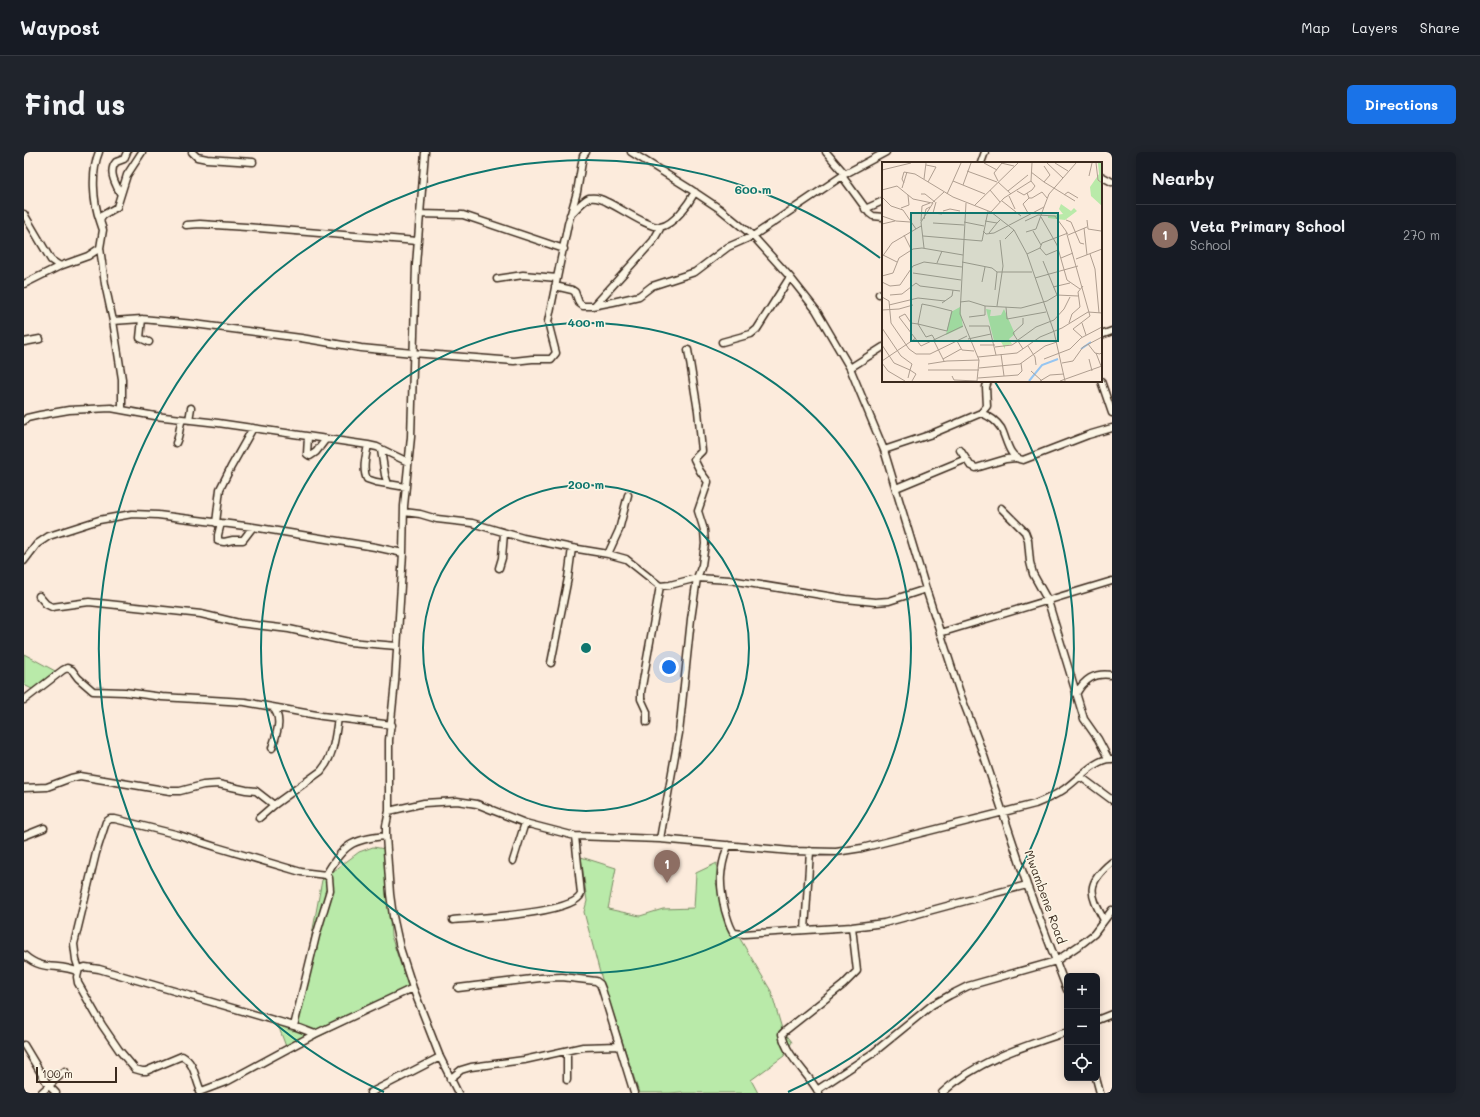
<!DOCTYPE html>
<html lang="en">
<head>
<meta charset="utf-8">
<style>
	:root { --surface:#171b24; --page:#20242c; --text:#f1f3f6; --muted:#9ea1a6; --line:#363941; --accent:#1a73e8 }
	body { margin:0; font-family:Mali,sans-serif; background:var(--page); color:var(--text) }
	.controls { position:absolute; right:12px; bottom:12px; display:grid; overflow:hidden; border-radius:6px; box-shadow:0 2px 10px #0003 }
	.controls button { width:36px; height:36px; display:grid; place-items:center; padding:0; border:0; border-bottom:1px solid var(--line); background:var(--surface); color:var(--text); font:20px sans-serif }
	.scale { position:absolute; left:12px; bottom:10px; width:81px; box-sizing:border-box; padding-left:4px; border:2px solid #3b2a1e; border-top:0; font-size:11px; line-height:14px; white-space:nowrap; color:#3b2a1e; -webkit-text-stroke:3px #fcf5e5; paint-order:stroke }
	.you { position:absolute; left:645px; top:515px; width:14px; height:14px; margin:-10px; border:3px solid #fff; border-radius:50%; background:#1a73e8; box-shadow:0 0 0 6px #1a73e833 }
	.badge { display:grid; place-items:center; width:26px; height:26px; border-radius:50%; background:var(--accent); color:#fff; font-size:13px; font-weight:700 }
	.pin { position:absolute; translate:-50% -33px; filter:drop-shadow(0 1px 2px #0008) }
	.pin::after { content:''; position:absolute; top:21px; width:14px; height:12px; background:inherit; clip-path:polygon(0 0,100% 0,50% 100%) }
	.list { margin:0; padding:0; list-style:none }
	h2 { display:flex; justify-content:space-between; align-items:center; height:52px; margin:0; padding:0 16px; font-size:17px }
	h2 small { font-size:13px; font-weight:400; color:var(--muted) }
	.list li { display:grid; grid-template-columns:26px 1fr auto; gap:12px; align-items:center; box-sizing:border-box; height:60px; padding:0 16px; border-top:1px solid var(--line) }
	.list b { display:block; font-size:15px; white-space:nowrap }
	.list p { margin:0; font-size:13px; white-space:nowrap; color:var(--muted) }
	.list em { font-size:13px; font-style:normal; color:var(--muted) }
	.icon { flex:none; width:22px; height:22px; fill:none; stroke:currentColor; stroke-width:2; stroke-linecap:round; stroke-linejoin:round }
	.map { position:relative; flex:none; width:1088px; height:941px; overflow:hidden; border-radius:6px }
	header { display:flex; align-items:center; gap:24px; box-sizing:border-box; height:56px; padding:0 20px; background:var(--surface); border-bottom:1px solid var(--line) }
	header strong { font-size:19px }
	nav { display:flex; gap:22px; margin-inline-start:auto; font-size:14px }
	.intro { display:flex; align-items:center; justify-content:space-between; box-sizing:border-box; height:96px; padding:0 24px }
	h1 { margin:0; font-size:28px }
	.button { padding:10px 18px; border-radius:6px; background:var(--accent); color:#fff; font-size:14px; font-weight:700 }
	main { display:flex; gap:24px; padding:0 24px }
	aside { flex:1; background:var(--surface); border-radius:6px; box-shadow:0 2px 10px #0003 }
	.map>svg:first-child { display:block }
	.green { fill:#b9eaa9; stroke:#7a8a64 }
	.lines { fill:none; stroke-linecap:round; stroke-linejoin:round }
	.minor-casing { stroke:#3b2a1e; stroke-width:9 }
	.minor { stroke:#fcf5e5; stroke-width:6 }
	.ring { fill:none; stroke:#0f766e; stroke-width:2 }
	.labels { text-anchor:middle; stroke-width:3; stroke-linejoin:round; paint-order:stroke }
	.street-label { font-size:12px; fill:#3b2a1e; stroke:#fcf5e5 }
	.inset-river { fill:none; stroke:#96c5f1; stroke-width:2 }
	.inset-road { fill:none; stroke:#af9e90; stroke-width:1 }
	.view { fill:#0f766e; fill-opacity:0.15; stroke:#0f766e; stroke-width:2 }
	.inset-edge { fill:none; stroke:#3b2a1e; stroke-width:2 }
	.centre { fill:#0f766e; stroke:#fcf5e5; stroke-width:2 }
	.ring-label { font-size:12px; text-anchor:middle; font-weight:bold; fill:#0f766e; stroke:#fcf5e5; stroke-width:3; stroke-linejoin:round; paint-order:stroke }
</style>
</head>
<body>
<header>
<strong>Waypost</strong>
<nav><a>Map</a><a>Layers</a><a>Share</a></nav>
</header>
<div class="intro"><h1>Find us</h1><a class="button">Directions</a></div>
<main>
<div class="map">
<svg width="1088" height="941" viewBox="0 0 1088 941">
	<rect width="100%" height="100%" fill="#fcebdc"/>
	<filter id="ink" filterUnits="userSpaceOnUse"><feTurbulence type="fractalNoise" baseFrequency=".025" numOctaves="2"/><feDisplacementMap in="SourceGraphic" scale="8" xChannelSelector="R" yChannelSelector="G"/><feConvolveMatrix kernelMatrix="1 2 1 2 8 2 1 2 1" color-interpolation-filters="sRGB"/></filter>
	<g filter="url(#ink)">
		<path class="green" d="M0,502L33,520L10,538L0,533Z
			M349,695L361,697L367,784L386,840L264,900L254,873L269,879L271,875L298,728L335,700Z
			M557,705L592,716L584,757L616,764L639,757L670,756L672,721L693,711L692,731L712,780L747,839L758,877L768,890L760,904L727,928L734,941H659L658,940L645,941H615L576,821L560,760L563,749Z"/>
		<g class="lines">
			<g class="minor-casing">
				<path id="minor" d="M75,0C67,19 69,50 76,69
					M168,0L173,5L183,7L229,10
					M401,0L392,113L387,285L380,354L379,401L371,530L365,588V659L362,674V684L366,742L369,764L376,796L389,836L416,905L434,941
					M607,0L663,35L696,57L729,84L766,125L792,158L826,216L860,298L902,437L937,544L960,604L1003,733L1043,838
					M802,0L821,22
					M957,11L961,0
					M818,24L845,61L849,64L859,65
					M1077,24L1088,30
					M96,41C91,31 84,19 92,10L100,7L103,0
					M841,57L859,49
					M0,62L27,108L36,114
					M395,62L439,63L540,97
					M546,63C552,58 558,49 565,46C571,45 578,47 583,50C595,55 625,76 636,75C650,73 665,51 671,40
					M162,73L176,72L222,75L393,89
					M473,127L499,123L533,126
					M0,132L36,114L64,104L76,96
					M531,134L548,138L551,140L555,151L559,154H568L589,150L615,144L628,134L671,120L704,95L729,84L821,22L862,0
					M855,142L859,141
					M571,153L629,89L637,75
					M118,167L116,186L125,190
					M89,169L118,167L170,172L277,186L337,196L389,201L490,209L508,207H527L532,201L524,170L544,72L553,40L559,4L562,0
					M1077,183L1088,179
					M0,190L16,187
					M698,190L727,182L733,177L766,125
					M826,216L859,195
					M1077,229L1088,261
					M98,257V227L89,169L81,132L76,96L79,78L76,69L79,63L93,55L103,23L118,0
					M957,261C965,264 972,268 977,276C983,287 984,306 999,308L1064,283L1088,276
					M165,268L167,256
					M0,269L3,266L16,263L45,258L87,256L131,264L194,271L344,293L353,295L384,310
					M284,285L283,302L286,304L292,300L302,287
					M152,291C156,283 155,275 158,267
					M344,293C342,303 338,317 343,327L352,330L382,335
					M357,298L361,323L364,332
					M860,298L905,283L957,261L963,254L962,235L964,229
					M936,298L946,313L952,316L982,307L992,306
					M872,336L942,307
					M977,356L1001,380L1004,388L1006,410L1009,422L1024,449L1060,567L1074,587L1084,606
					M380,360L396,362L413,367L448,371L499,386L548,396L584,402L602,407L636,434L646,433L673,426L706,428L822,447L851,450L865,449L902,437
					M192,371L196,337L207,315L229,276
					M197,371L194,383V389L200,390L209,388H219L229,375
					M584,402L595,378L604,343
					M0,409L13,392L25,384L75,368L108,362L134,363L229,375L351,395L379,401
					M475,416L478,406L480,381
					M15,444L22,452L28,455L65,450L177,462L215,471L265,477L325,490L373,494
					M916,481L1088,429
					M527,511L544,426L548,396
					M1052,542C1060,528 1070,520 1088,523
					M0,548L39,518L43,516L48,518L54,526L69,539L101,540L138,545L221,550L298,564L368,573
					M248,555C260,566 252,583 248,596
					M623,570V560L617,547V540L636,434
					M1057,625L1088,648
					M0,636L23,635L47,626L56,624L146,639H156L179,633L194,632L222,638L232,639L250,653
					M365,659L400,651L433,649L453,652L501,671L551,684L636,687L767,699L812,700L838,696L1011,652C1021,648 1030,644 1039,638C1052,630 1072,605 1088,607
					M235,666L250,653L297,619C310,604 311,585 314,566
					M0,684L20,676
					M636,687L655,581L667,467L673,426L678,413L681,392L680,378L674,359L684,330L676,319L670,307L678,299L674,259L664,198
					M704,693C695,719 695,732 701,758C704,767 705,774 710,781L720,782L828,775L860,771L960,744L1003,733
					M489,709L501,671
					M302,723C319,693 328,687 362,684
					M429,768C450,766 550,762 557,742L551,684
					M1080,768C1065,741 1062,731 1088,710
					M781,778L786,699
					M0,803C20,821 35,810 54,820
					M55,817L52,808L50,792L72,701L82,670L86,667H91L155,683L192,695L277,720L302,723L305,726L306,738L292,784L270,874
					M434,836L516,826L538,825L572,829L576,832L578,837L610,941
					M1073,868L1088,862
					M0,893L24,933L32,941
					M1072,926L1076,941
					M426,927L437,918L447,915L500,908L559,895L595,894
					M543,928V899
					M793,938L849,901L908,853L926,843L944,834L1032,809L1060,790L1070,782L1088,758
					M177,939C171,927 171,911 158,904L122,919H118L111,917L95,898L78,873L54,831L53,825L55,817L61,815L75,817L270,874L291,882
					M175,940L204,929L291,882L389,836
					M17,941L41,919
					M346,941L416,905
					M795,941C785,922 762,904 758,882L761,879L819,833L833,819L828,775
					M918,941C952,909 1000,894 1043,880"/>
			</g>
			<use href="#minor" class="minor"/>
		</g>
	</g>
	<g class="ring">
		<circle cx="562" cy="496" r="163"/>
		<circle cx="562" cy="496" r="325"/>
		<path d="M360 940A488 488 0 1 1 856 106M971 230A488 488 0 0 1 764 940"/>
	</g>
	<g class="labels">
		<g class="street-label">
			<text transform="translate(1021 745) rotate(70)" y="4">Mwambene Road</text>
		</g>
	</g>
	<g transform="translate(858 10)">
		<rect width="220" height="220" fill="#fcebdc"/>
		<path d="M216,1H220V44L209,34L208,25L217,12ZM179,42L189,49L192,46L195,49L183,58L166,56V54L181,52L177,47ZM78,145L81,165L64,173L69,150ZM104,147L109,148L108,154H112L119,153L122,147L133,172L127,177L130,182L123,184V187L118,178L112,179Z" fill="#b9eaa9"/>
		<path class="inset-river" d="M199,187L209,180M147,219L160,203L176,197"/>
		<path class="inset-road" d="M102,1L115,8M119,1L132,4M165,1L181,16M173,1L186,9M214,1L216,18L220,21V39M44,3L54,5L46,20M162,4L168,13L162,20L193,39M0,8L29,1M85,9L115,20M149,10L162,20M207,14L210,1M42,17L44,1M71,19L79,1M116,19L112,11L120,1M116,20L129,32M22,21L20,17L22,10L33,12L71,35L109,50L132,68L145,92L172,170L183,219M81,23L89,1M20,26L25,10M0,28L15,24L31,37L50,41L62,30M108,28L118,40M126,29L146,13M135,29L142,33L150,28L153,24L149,19M145,31L147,36H150L160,30L165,36M39,32H43L53,40M65,32L71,19L103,32M182,33L186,30L196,36M127,34L133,47M0,35L9,44L21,48L34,67M120,39L139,54M54,40L51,51L60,52M84,41L78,152L97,198L95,219M93,43L136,1M19,46L27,43L26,33M61,49L68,47L78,49M109,50L122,36L149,19L150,1M146,51L141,42L147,36M0,54L14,59L28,60M159,55L175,83L185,118L198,127M42,57L44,47L48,45M184,58L189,60L198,81L202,82M205,58L206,67L219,69M39,59L40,44L48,41M103,59L115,61L119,57M143,59L156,53L173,54L184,69L208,154L191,167L200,175M82,60L102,64M51,61L82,63M0,62L13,59M202,66L205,93M101,69L104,72L112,71L162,45L167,32L194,1M151,69L159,83M144,70L154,67L162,45M107,71L115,61M22,73L29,87M186,73L205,65M41,74L100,79L106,49M123,77L132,68M42,86L39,60L51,41M158,86L164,93L176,88M145,92L158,86L160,81L186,71M208,92L213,107L217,151M1,93L15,100M0,95L10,81L39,64M179,96L191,91M194,97L220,87M161,99L175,133M80,100L110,106L115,110H150M55,101L60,89M31,111L79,118M0,114L11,111L17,96L31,87L40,86L81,93M153,116L196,104M0,120L8,124L18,123L31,104L42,100L80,105M100,120L103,105M171,125L188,121M113,128L115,110M8,133L20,132L34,121L38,124L78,129M0,135L7,139L9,161L27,187L34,192H48L85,174M78,140L87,139L103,144L139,146L165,139L175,133L196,134M60,141L70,134L71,128M7,143L36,136L63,139M115,144L121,104L118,78M124,145L125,157L164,150M0,148L17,147L31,143M87,155L103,153V144M141,156V162L131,171L141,187M187,161L190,152L198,145L196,130L201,124M200,161L204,173M36,162L29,161L23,152L17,155L39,184L81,164M36,162L40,142L50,144L70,149L65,169M87,164H107L114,193M0,166L19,194L30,202L28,208L34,212L30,219M86,177L109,172M53,178L50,173L44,175L36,162L65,169M136,178L154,165L172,158L182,147L188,135M52,179L62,199M75,179L80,188L92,189M206,182L213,191L218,192L220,190M0,183L12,201L28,208L26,216M98,183H113M146,184L153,195L154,203M113,185L130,183L136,179M214,191L219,204M119,192L122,214M96,195L135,191L158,175L180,166L206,150L220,151M61,197L79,187M162,197L188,187L199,176L220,165M207,197L210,209M0,199L34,176M0,201L6,209L23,219M180,201L191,199L201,185L220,175M46,202L65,199L97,198M97,206L138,202L163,184L175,180M46,208H97M149,209L160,219M70,214L72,218L95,219M96,216L136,213L140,209L139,201M158,219L168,213L182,212M178,219L220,204"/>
		<path class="view" d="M29,51H176V179H29Z"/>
		<rect width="220" height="220" class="inset-edge"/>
	</g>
	<circle cx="562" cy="496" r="6" class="centre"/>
	<g class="ring-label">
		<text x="729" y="42">600 m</text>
		<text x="562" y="175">400 m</text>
		<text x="562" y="337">200 m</text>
	</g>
</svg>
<div class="controls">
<button>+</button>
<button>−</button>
<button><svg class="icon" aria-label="locate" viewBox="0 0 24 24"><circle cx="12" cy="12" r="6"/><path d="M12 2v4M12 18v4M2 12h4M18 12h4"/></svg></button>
</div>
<div class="scale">100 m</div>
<div class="you"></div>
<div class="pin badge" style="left:643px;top:731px;background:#8d6e63">1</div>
</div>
<aside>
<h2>Nearby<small></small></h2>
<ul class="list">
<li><span class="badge" style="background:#8d6e63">1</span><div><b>Veta Primary School</b><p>School</p></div><em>270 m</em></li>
</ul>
</aside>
</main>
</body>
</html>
